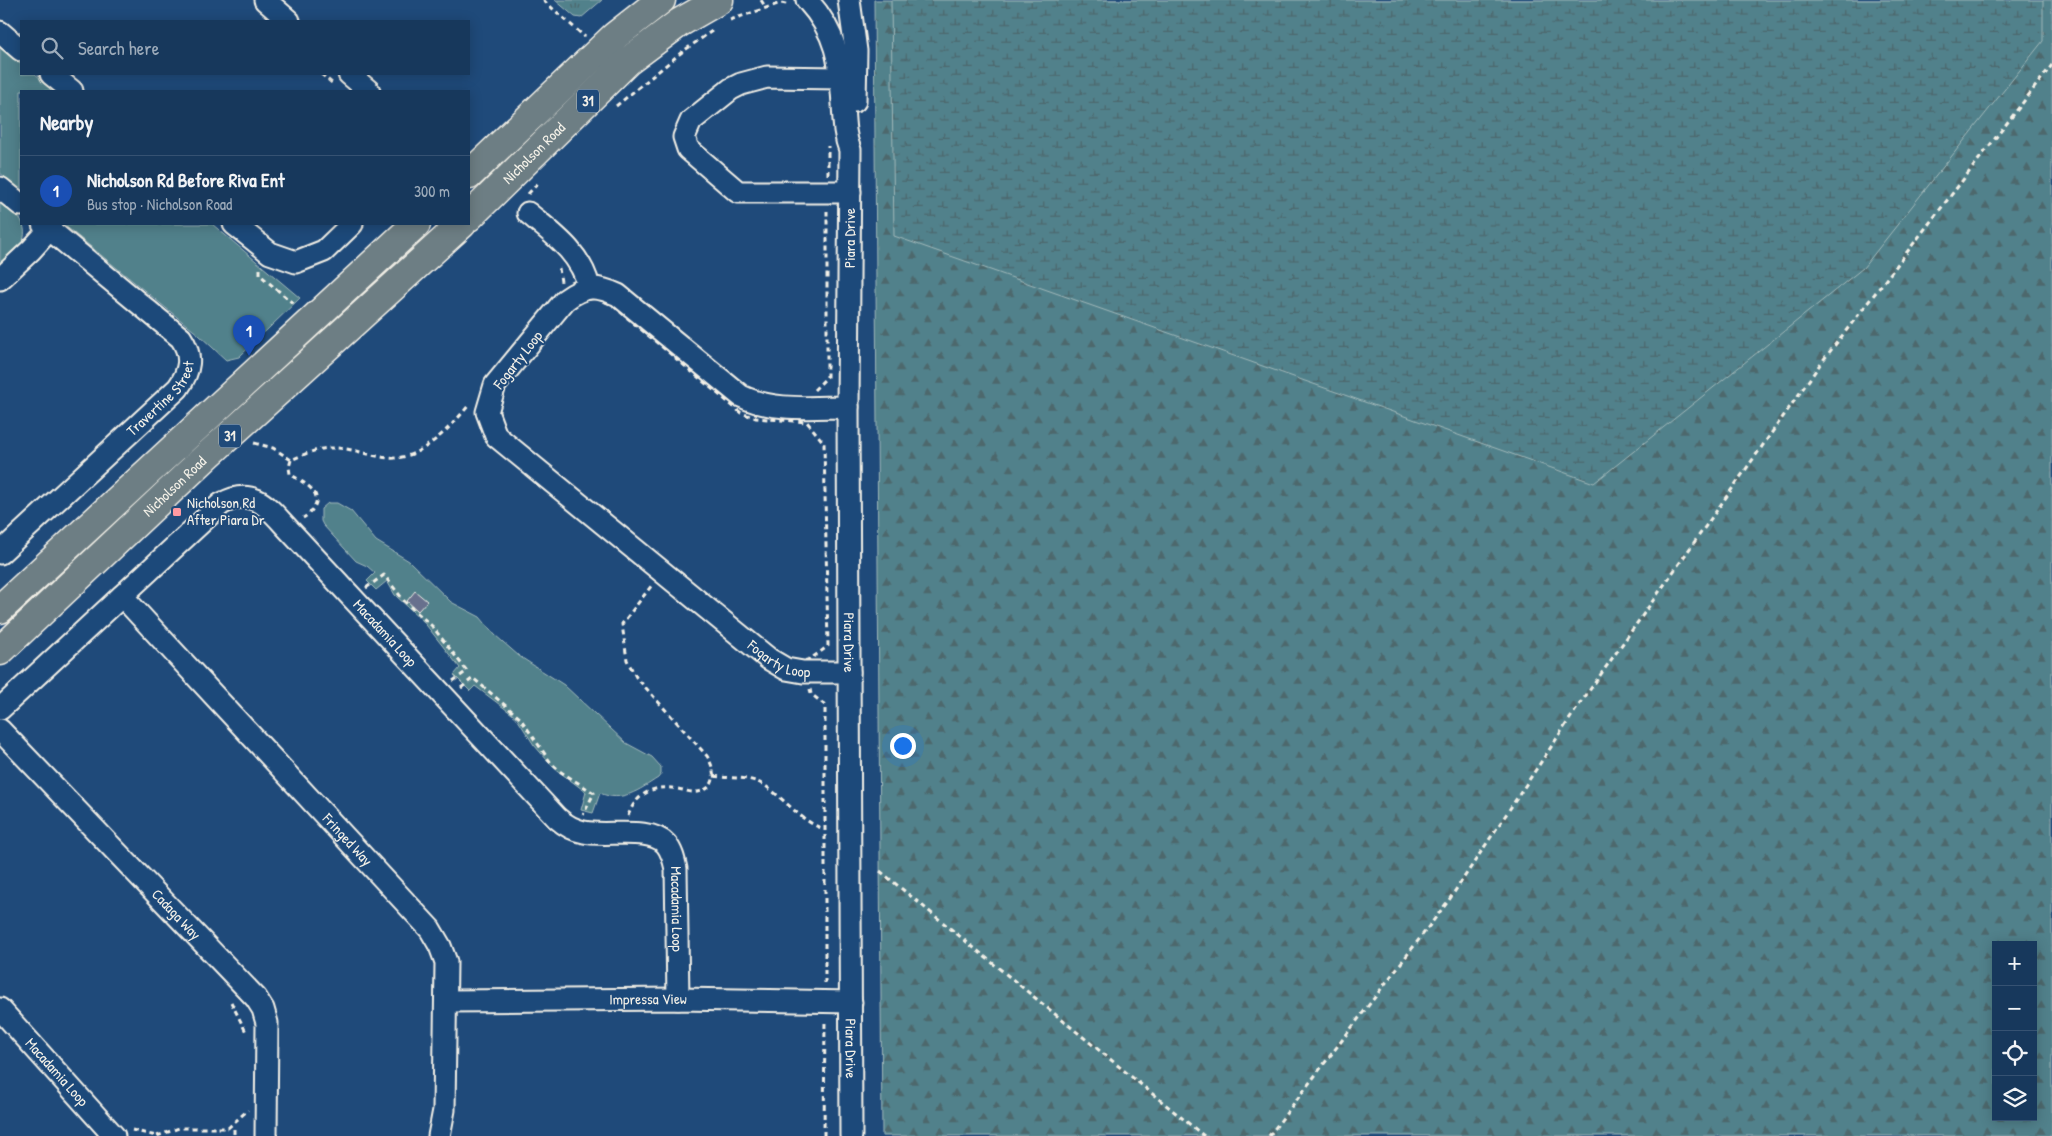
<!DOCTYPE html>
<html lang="en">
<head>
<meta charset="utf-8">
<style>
	:root { --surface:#17385c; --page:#244365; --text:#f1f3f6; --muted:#9eacbb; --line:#365272; --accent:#8abfa5 }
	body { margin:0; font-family:"Patrick Hand",sans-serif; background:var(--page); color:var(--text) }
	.controls { position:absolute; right:15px; bottom:15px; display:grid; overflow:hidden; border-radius:0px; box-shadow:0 2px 12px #0003 }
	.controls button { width:45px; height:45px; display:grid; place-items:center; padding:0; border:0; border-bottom:1px solid var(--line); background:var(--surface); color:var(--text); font:25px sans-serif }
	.you { position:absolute; left:902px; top:745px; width:18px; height:18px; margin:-12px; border:4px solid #fff; border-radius:50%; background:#1a73e8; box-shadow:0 0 0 8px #1a73e833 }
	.badge { display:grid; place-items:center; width:32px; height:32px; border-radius:50%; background:var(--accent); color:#fff; font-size:16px; font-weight:700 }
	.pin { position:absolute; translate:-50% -41px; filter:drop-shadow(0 1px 2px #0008) }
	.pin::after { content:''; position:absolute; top:26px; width:18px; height:15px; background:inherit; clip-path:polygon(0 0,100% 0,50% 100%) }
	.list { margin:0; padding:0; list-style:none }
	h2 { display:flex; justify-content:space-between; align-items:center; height:65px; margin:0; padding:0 20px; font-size:21px }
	h2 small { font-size:16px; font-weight:400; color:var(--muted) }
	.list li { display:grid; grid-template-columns:32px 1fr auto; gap:15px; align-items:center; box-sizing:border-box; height:70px; padding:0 20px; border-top:1px solid var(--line) }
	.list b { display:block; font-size:19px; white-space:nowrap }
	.list p { margin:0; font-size:16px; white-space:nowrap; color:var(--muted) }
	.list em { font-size:16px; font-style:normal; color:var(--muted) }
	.icon { flex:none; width:28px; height:28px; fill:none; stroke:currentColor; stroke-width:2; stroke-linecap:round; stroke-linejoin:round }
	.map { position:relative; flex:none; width:2052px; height:1136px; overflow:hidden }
	.search { position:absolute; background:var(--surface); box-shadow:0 2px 12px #0003; left:20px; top:20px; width:450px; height:55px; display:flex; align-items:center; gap:12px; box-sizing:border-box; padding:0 18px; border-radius:0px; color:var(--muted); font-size:19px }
	.panel { position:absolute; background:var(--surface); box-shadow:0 2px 12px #0003; left:20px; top:90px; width:450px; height:135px; border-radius:0px }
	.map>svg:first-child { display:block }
	.grass { fill:url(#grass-tufts); stroke:#a2b9ba }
	.forest { fill:url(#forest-firs); stroke:#a2b9ba; fill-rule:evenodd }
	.wetland { fill:url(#wetland-marsh); stroke:#a2b9ba }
	.park { fill:#51818b; stroke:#a2b9ba }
	.building { fill:#686f8d; stroke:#f4f1e8 }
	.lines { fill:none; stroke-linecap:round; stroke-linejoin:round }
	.minor-casing { stroke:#f4f1e8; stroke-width:25 }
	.major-casing { stroke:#f4f1e8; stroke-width:31 }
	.path { stroke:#f4f1e8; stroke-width:3; stroke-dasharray:5 4; stroke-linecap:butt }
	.minor { stroke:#1f4a7a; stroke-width:21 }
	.major { stroke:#6d7e84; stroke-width:28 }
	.poi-dot { fill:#ff9aa2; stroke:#1f4a7a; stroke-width:2 }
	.labels { text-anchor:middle; stroke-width:4; stroke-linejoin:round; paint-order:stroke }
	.shield { fill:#1f4a7a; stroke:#b4bfc7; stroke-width:1 }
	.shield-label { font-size:14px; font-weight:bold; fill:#f4f1e8 }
	.street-label { font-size:15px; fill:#f4f1e8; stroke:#1f4a7a }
	.poi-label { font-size:15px; fill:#f4f1e8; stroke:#1f4a7a; text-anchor:start }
</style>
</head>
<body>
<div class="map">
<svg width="2052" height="1136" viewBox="0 0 2052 1136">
	<defs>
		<pattern id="grass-tufts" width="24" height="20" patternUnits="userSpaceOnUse" patternTransform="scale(1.25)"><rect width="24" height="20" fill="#51818b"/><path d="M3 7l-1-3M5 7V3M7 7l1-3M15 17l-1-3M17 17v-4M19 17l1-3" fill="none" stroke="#4d676c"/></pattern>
		<pattern id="forest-firs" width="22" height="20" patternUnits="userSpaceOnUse" patternTransform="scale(1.25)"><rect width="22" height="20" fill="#51818b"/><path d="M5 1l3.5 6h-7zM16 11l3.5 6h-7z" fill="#4d676c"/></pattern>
		<pattern id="wetland-marsh" width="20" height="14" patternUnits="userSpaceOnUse" patternTransform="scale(1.25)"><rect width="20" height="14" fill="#51818b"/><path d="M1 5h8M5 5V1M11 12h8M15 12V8" fill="none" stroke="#4d676c"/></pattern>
	</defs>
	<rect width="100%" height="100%" fill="#1f4a7a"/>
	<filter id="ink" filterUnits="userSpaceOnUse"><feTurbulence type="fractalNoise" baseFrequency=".02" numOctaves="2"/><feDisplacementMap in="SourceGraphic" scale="10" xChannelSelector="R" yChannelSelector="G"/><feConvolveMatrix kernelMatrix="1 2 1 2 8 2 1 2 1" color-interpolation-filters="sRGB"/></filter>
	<g filter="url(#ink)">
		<path class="grass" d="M555,0H602L581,18L575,17Z"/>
		<path class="forest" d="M874,0H2052V1136H882ZM1996,945H2033V1117H1996Z"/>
		<path class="wetland" d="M891,0H2043V41L1863,268L1594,483L894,236Z"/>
		<path class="park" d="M0,44L21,62V74H35L56,91H21V190L0,173Z
			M0,202C6,207 17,213 21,220C32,241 14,255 0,269Z
			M63,224H212L300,298L239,357L226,360L199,335Z
			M328,503H337L351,511L376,541L409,561L451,602L480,617L495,635L519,656L564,685L626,743L652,757L661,767V774L658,778C639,790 622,803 600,793L593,813L581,810L586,792L554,768L534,745L516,717L475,686L470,691L454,675L460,668L423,621L395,595L387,581L376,590L367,581L375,573L367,566L356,561L323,525L321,521V509Z"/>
		<path class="building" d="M415,591L427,601L418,611L407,601Z"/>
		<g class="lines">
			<g class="minor-casing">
				<g id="minor">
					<path d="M265,0L289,21"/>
					<path id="s1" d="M807,0C837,33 840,61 843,104C844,120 844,135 850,150L848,407L851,1136"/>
					<path d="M849,0L856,51L855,101"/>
					<path d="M0,32L21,50"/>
					<path d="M51,74L72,91"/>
					<path d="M349,74L369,91"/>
					<path d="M841,78L767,77L741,84L731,89L691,121L684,137L688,149L738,192H850"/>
					<path d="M0,188L21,205"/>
					<path d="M528,213C553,234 581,253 589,287"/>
					<path d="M234,224L270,253L296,262L324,251L352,224"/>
					<path d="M0,279L31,250L50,229"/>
					<path id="s2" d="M848,407C812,407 774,412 741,396L618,295C596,285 585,285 565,300L495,385L487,412L496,436L769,659L786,669L803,672H849"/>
					<path id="s3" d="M0,553L178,388C190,371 193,356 181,338L43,224"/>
					<path id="s4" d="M122,596L430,929L440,946L446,962L444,1110L439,1136"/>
					<path id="s5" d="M0,709L221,504C255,485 269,509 291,532L557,818C565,825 573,830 584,832C606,837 650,826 666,844C672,851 674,860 676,869L678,999"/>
					<path id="s6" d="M0,730L256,998L263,1009L267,1023L266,1136"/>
					<path id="s7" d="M446,1001L678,999L851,1002"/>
					<path id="s8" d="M0,1009L114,1136"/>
				</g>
			</g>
			<g class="major-casing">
				<g id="major">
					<path d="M469,175L615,36L661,0"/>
					<path id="s9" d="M469,217L628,61L679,23L719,0"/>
					<path d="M0,609L416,224"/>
					<path id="s10" d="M0,651L209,454L462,224"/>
				</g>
			</g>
			<path class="path" d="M543,0L585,37
				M761,0L766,8
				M730,20L781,3L790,5
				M321,74L332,83
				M616,106L682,52L712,31
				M828,175V146
				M528,194L539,182
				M559,268L561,282
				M260,269V275L295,305
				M597,298L612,305L741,413L756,418L807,422L824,443L828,646C807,662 806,664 779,659L525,449C506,431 492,421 502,393L572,308L581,300Z
				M814,390L827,377V211
				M254,443L273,448L291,460C303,455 317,448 331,448C351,447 369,456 388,458C420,461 450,428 469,405
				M291,460L289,467L290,474C300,481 324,491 314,507C311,512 307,516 303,518
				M366,588L384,575L405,602L432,626L467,671L453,681
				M461,688L473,678L520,718L551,763L561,772L594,793L583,815
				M810,689L811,694L825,705V983
				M714,776C730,779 745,776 760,783C782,794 802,825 826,829
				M628,816C636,793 655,784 678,789C684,790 691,793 697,792C719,789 715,769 707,756L636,677L627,660L622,624L652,585
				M880,871L1204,1136
				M231,1002L247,1034
				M132,1130L156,1136
				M234,1134V1125
				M157,1136L179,1128H228L248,1110
				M824,1136L825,1019
				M1269,1136L1449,900L1577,708L1821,363L2052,65"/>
			<use href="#minor" class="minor"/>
			<use href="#major" class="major"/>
		</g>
	</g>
	<rect class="poi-dot" x="172" y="507" width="10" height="10" rx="2.5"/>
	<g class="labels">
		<g class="shield">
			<rect x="577" y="89.5" width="22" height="23" rx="4"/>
			<rect x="219" y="424.5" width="22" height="23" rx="4"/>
		</g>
		<g class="shield-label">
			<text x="588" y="106">31</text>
			<text x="230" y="441">31</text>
		</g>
		<g class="street-label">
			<text dy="5" stroke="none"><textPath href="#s9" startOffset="91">Nicholson Road</textPath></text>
			<text transform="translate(850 238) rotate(-90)" y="5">Piara Drive</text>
			<text transform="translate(518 360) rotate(-52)" y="5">Fogarty Loop</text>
			<text dy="5" stroke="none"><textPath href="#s3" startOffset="224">Travertine Street</textPath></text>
			<text dy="5" stroke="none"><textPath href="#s10" startOffset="240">Nicholson Road</textPath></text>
			<text dy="5" stroke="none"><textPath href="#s5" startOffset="524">Macadamia Loop</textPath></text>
			<text dy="5" stroke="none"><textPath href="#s1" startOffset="652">Piara Drive</textPath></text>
			<text dy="5" stroke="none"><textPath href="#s2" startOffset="851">Fogarty Loop</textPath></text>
			<text dy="5" stroke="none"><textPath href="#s4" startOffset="332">Fringed Way</textPath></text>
			<text dy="5" stroke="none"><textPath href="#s5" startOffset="959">Macadamia Loop</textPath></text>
			<text dy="5" stroke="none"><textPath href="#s6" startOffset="255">Cadaga Way</textPath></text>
			<text dy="5" stroke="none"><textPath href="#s7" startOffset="202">Impressa View</textPath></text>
			<text dy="5" stroke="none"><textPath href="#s1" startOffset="1058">Piara Drive</textPath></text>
			<text dy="5" stroke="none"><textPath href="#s8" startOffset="85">Macadamia Loop</textPath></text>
		</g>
		<g class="poi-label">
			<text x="187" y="508">Nicholson Rd<tspan x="187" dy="17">After Piara Dr</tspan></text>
		</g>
	</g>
</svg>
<div class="controls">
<button>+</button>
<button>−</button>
<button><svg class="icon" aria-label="locate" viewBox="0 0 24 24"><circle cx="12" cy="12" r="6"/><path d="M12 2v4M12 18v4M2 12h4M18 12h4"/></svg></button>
<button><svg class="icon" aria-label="layers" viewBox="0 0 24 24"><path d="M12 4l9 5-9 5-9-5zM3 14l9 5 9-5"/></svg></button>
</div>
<div class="you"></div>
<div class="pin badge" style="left:249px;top:356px;background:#1a4fb4">1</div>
<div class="search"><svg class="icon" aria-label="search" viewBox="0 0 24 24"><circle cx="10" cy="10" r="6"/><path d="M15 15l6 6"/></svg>Search here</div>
<section class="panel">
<h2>Nearby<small></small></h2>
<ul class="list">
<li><span class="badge" style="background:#1a4fb4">1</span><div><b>Nicholson Rd Before Riva Ent</b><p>Bus stop · Nicholson Road</p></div><em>300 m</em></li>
</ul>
</section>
</div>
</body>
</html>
